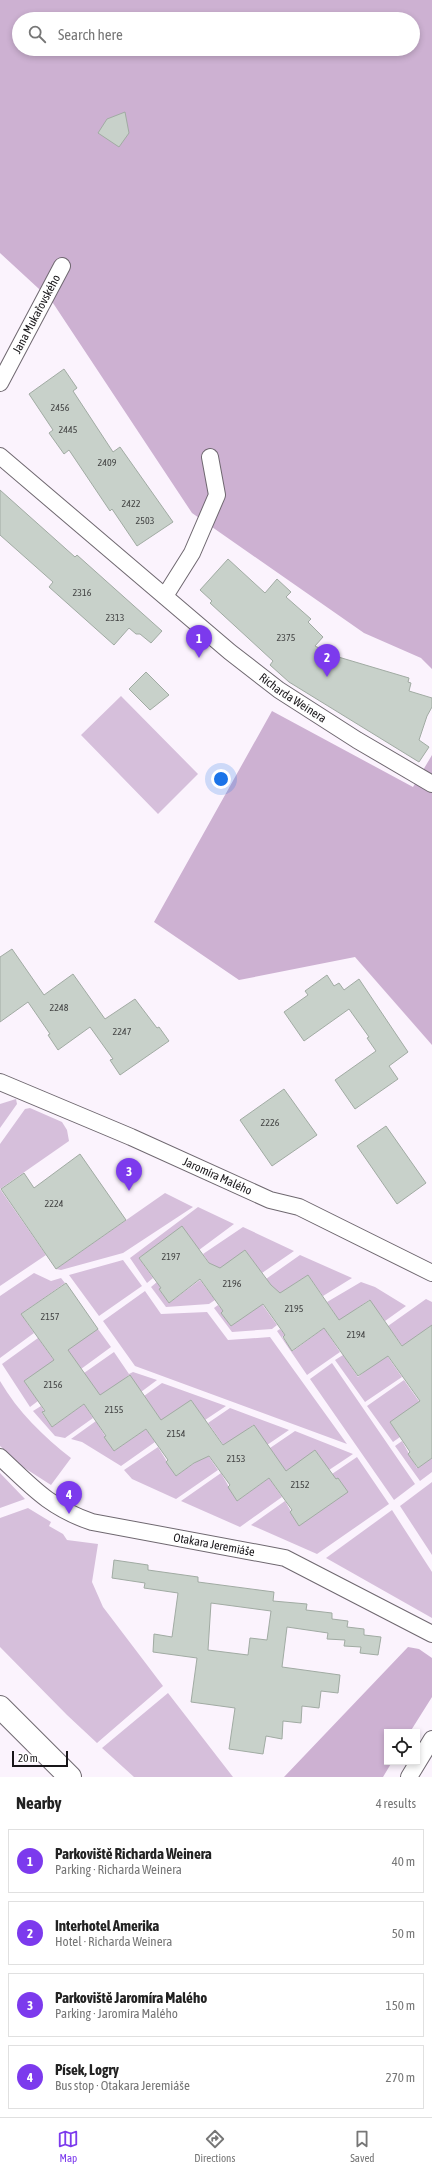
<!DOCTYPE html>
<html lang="en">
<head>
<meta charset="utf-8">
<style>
	:root { --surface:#fff; --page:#f6f6f6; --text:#222; --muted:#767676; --line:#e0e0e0; --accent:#7c3aed }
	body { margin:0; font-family:"Asap Condensed",sans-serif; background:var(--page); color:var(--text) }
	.controls { position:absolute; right:12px; bottom:12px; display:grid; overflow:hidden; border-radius:0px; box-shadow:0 2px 6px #0003 }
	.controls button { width:36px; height:36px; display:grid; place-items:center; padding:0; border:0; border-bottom:1px solid var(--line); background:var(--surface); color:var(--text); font:20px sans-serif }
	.scale { position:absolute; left:12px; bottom:10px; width:56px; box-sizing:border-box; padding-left:4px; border:2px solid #181619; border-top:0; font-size:11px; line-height:14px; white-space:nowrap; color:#181619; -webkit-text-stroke:3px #fff; paint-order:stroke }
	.you { position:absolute; left:221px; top:779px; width:14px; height:14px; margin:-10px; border:3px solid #fff; border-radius:50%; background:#1a73e8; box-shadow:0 0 0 6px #1a73e833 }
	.badge { display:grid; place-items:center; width:26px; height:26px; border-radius:50%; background:var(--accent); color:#fff; font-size:13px; font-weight:700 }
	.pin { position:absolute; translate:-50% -33px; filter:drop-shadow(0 1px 2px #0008) }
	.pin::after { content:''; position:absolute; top:21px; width:14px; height:12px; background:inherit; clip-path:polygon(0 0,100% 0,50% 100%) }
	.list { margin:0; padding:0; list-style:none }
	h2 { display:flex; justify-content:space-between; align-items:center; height:52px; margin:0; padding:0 16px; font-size:17px }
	h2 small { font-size:13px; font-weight:400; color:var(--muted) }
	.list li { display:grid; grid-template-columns:26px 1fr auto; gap:12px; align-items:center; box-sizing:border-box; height:64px; margin:0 8px 8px; padding:0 8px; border:1px solid var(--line); border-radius:0px }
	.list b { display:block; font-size:15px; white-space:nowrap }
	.list p { margin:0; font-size:13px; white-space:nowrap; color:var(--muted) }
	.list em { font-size:13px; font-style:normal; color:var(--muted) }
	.icon { flex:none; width:22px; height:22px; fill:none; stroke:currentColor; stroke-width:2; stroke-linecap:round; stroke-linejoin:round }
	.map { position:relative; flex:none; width:432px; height:1777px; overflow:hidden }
	.search { position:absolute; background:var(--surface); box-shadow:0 2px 6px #0003; left:12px; right:12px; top:12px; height:44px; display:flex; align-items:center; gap:10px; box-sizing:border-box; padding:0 14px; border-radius:22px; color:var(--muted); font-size:15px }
	.sheet { height:340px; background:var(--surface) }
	nav { display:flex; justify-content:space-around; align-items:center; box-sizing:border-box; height:56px; border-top:1px solid var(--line); background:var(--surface); font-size:11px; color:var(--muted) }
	nav a { display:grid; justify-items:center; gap:2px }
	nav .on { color:var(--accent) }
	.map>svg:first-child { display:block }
	.green { fill:#d6bfdb }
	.forest { fill:#cdb1d2; fill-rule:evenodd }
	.building { fill:#c8d1ca; stroke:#a1aba3; fill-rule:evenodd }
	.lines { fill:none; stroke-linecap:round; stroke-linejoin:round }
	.minor-casing { stroke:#6f6870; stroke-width:18 }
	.primary-casing { stroke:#6f6870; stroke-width:24 }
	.minor { stroke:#fff; stroke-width:16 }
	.primary { stroke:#fff; stroke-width:22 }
	.labels { text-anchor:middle; stroke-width:3; stroke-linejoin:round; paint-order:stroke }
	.number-label { font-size:10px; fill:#444545 }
	.street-label { font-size:12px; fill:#181619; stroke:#fff }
</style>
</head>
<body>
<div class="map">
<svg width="432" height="1777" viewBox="0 0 432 1777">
	<rect width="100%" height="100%" fill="#fbf3fd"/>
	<path class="green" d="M121,696L198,774L158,814L81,735Z
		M16,1099L17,1104L0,1128V1104Z
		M30,1108L62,1122L67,1130L69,1141L0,1189L46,1255L0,1286V1144L25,1109Z
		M165,1193L193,1207L123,1253L61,1270L56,1269Z
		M198,1207L234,1224L199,1250L182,1227L139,1258L153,1278L147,1283L130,1258Z
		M243,1227L294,1251L262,1273L245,1250L217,1274L203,1254Z
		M300,1255L352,1278L323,1296L308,1275L294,1284L280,1298L266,1279Z
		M123,1260L142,1286L99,1316L69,1275Z
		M34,1273L51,1281L61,1278L65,1283L21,1314L34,1333L0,1358V1296Z
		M200,1280L215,1300L209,1304L166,1307L151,1287L157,1282L161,1288L159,1289L169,1303Z
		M361,1282L375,1287L406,1306L385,1321L369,1300L356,1309L341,1323L327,1302Z
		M145,1291L161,1314L207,1312L228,1340L270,1337L347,1444L135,1366L103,1321Z
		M426,1299L432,1302V1326L418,1335L404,1348L388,1326Z
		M262,1304L277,1325L272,1329L232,1332L214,1308L218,1305L223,1311L221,1313L231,1326Z
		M324,1328L340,1352L307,1375L277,1331L280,1329L285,1335L282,1337L293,1351Z
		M98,1329L111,1347L81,1369L66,1348Z
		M38,1338L55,1362L24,1381L38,1401L30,1407L2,1364Z
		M114,1352L129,1374L133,1372L157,1380L141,1392L129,1375L101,1398L84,1373Z
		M386,1354L402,1377L365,1402L335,1360L343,1355L358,1377Z
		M332,1363L415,1484L394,1500L310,1379Z
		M404,1380L421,1404L390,1422L400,1437L393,1442L367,1406Z
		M0,1381C18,1412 44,1437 71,1458L51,1485L23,1467L0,1446Z
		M162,1383L226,1406L205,1420L191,1400L163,1423L144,1396Z
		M84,1404L93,1418L65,1438L55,1436L33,1411L41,1406L44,1411L42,1413L52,1427Z
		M230,1408L289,1430L267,1445L253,1425L225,1447L208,1423Z
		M96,1421L114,1451L146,1429L155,1442L121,1466L82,1442L71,1439Z
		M295,1431L353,1454L329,1470L315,1450L286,1473L270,1448Z
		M402,1441L417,1468L432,1458V1472L420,1481L395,1446Z
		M158,1447L176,1476L207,1454L218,1470L176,1499L132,1479L124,1470Z
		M357,1457L389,1504L317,1554L251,1525L285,1501L299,1525L347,1492L338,1478L336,1480L332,1474Z
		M0,1473L25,1499L0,1508Z
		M221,1473L237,1501L269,1478L282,1497L240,1527L181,1501Z
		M432,1482V1555L400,1506Z
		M28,1508L51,1522L49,1526L63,1534L67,1540L98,1544L92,1582L103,1607L163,1686L97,1743L67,1715L0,1647V1518Z
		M392,1510L432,1572V1618L326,1558Z
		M168,1693L233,1777H134L102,1748Z"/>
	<path class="forest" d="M0,0H432V669L421,658L364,633L192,513L51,300L0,253ZM19,19H413V49H19Z
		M272,711L413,787L432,755V1045L355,957L239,980L154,922Z
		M408,1647L419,1649L432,1658V1697L410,1732H387V1762H392L383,1777H284Z"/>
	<path class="building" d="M125,112L129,133L119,147L98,133L107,119Z
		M64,369L77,388L73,391L113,452L120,447L173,522L137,546L112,509L110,511L69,450L64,454L49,433L53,430L29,394Z
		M0,490L75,557L77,555L162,631L151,643L140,634H136L129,628L114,645L49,587L53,582L0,535Z
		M228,559L265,593L277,579L291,592L286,597L311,619L308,622L323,637L315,646L335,656L409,678L408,682L411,683L409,691L432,698V707L427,716L419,740L429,747L419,762L289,682L270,665L273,661L210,603L212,601L200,590Z
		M146,672L169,695L150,710L129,689Z
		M12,949L44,995L73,974L105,1019L135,999L157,1028L159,1027L169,1041L120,1075L110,1060L113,1059L90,1027L58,1050L48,1035L50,1034L28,1002L0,1022V957Z
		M327,975L334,986L339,983L344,990L359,979L408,1052L389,1066L398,1079L355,1109L335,1080L376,1051L367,1038L369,1037L349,1009L304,1041L284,1012L308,995L305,991Z
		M284,1089L317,1135L272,1166L240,1120Z
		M386,1126L426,1183L397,1204L357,1146Z
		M80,1154L126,1220L56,1269L1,1189L24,1173L34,1188Z
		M182,1226L209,1263L220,1268L245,1250L271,1285L280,1293L308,1275L339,1320L370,1300L402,1346L432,1325V1458L418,1468L408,1454L410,1452L390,1422L420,1401L388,1356L358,1376L324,1328L292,1351L283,1337L285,1335L263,1304L231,1326L221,1313L223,1311L200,1279L169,1303L159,1289L161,1288L139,1258Z
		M66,1283L98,1329L68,1350L100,1395L130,1375L161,1420L191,1400L223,1445L254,1425L286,1471L315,1450L336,1479L338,1478L348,1492L299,1526L290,1512L292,1510L269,1478L237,1501L228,1487L230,1485L209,1456L194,1463L176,1476L166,1462L168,1460L146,1429L114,1451L104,1437L106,1436L84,1404L52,1427L42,1412L45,1411L24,1381L54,1360L21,1314Z
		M114,1560L148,1565V1570L198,1577V1582L274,1592L273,1601L307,1604L306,1610L332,1613V1619L348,1621L347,1627L364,1629V1635L381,1637L378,1655L360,1653L361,1647L344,1646L345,1640L327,1639L328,1633L287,1627L282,1667L340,1675L338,1693L321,1691L319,1708L302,1706L301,1723L283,1721L282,1739L266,1736L263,1754L229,1749L235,1708L191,1702L197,1658L153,1652L154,1634L172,1637L178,1593L144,1588L145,1583L112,1578ZM211,1603L271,1611L267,1640L250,1638L248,1655L208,1650Z"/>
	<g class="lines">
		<g class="minor-casing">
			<g id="minor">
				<path id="s1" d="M0,383L62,266"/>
				<path id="s2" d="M0,456L230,652L279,690L357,740L432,784"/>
				<path d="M165,596L192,553L217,495L210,457"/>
				<path id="s3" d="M0,1082L131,1137L270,1200L299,1207L432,1273"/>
				<path id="s4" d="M0,1457C32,1487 50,1508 92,1522L285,1558L432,1634"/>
				<path d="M409,1777L432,1739"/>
			</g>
		</g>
		<g class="primary-casing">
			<path id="primary" d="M0,1707L70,1777"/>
		</g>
		<use href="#minor" class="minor"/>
		<use href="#primary" class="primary"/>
	</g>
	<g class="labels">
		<g class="number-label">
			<text x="60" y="411">2456</text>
			<text x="68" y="433">2445</text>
			<text x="107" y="466">2409</text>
			<text x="131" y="507">2422</text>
			<text x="145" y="524">2503</text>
			<text x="82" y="596">2316</text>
			<text x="115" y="621">2313</text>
			<text x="286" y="641">2375</text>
			<text x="59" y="1011">2248</text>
			<text x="122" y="1035">2247</text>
			<text x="270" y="1126">2226</text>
			<text x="54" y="1207">2224</text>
			<text x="171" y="1260">2197</text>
			<text x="232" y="1287">2196</text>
			<text x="294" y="1312">2195</text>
			<text x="50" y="1320">2157</text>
			<text x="356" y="1338">2194</text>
			<text x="53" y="1388">2156</text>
			<text x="114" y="1413">2155</text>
			<text x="176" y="1437">2154</text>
			<text x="236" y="1462">2153</text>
			<text x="300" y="1488">2152</text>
		</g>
		<g class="street-label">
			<text dy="4" stroke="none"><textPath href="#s1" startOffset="78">Jana Mukařovského</textPath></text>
			<text dy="4" stroke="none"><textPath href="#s2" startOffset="380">Richarda Weinera</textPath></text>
			<text dy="4" stroke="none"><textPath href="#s3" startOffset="237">Jaromíra Malého</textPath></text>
			<text dy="4" stroke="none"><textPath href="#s4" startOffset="238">Otakara Jeremiáše</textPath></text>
		</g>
	</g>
</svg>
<div class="controls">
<button><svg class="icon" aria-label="locate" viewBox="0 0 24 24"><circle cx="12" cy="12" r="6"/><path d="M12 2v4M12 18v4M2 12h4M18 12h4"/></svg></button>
</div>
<div class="scale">20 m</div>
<div class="you"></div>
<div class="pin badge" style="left:199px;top:658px">1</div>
<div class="pin badge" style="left:327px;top:677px">2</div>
<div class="pin badge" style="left:129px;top:1191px">3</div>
<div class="pin badge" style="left:69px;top:1514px">4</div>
<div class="search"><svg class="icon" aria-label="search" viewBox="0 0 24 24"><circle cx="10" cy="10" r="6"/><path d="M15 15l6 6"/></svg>Search here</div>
</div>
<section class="sheet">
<h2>Nearby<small>4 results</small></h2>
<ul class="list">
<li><span class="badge">1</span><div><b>Parkoviště Richarda Weinera</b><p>Parking · Richarda Weinera</p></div><em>40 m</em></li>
<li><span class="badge">2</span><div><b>Interhotel Amerika</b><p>Hotel · Richarda Weinera</p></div><em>50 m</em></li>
<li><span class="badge">3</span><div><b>Parkoviště Jaromíra Malého</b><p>Parking · Jaromíra Malého</p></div><em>150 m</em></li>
<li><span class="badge">4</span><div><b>Písek, Logry</b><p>Bus stop · Otakara Jeremiáše</p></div><em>270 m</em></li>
</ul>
</section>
<nav>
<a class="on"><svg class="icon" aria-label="map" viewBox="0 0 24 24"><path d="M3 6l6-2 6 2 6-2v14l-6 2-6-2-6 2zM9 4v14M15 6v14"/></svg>Map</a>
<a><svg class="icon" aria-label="directions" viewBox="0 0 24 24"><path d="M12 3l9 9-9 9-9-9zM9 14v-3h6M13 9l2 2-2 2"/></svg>Directions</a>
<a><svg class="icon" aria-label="saved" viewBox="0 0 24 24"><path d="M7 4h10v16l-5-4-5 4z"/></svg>Saved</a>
</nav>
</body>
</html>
